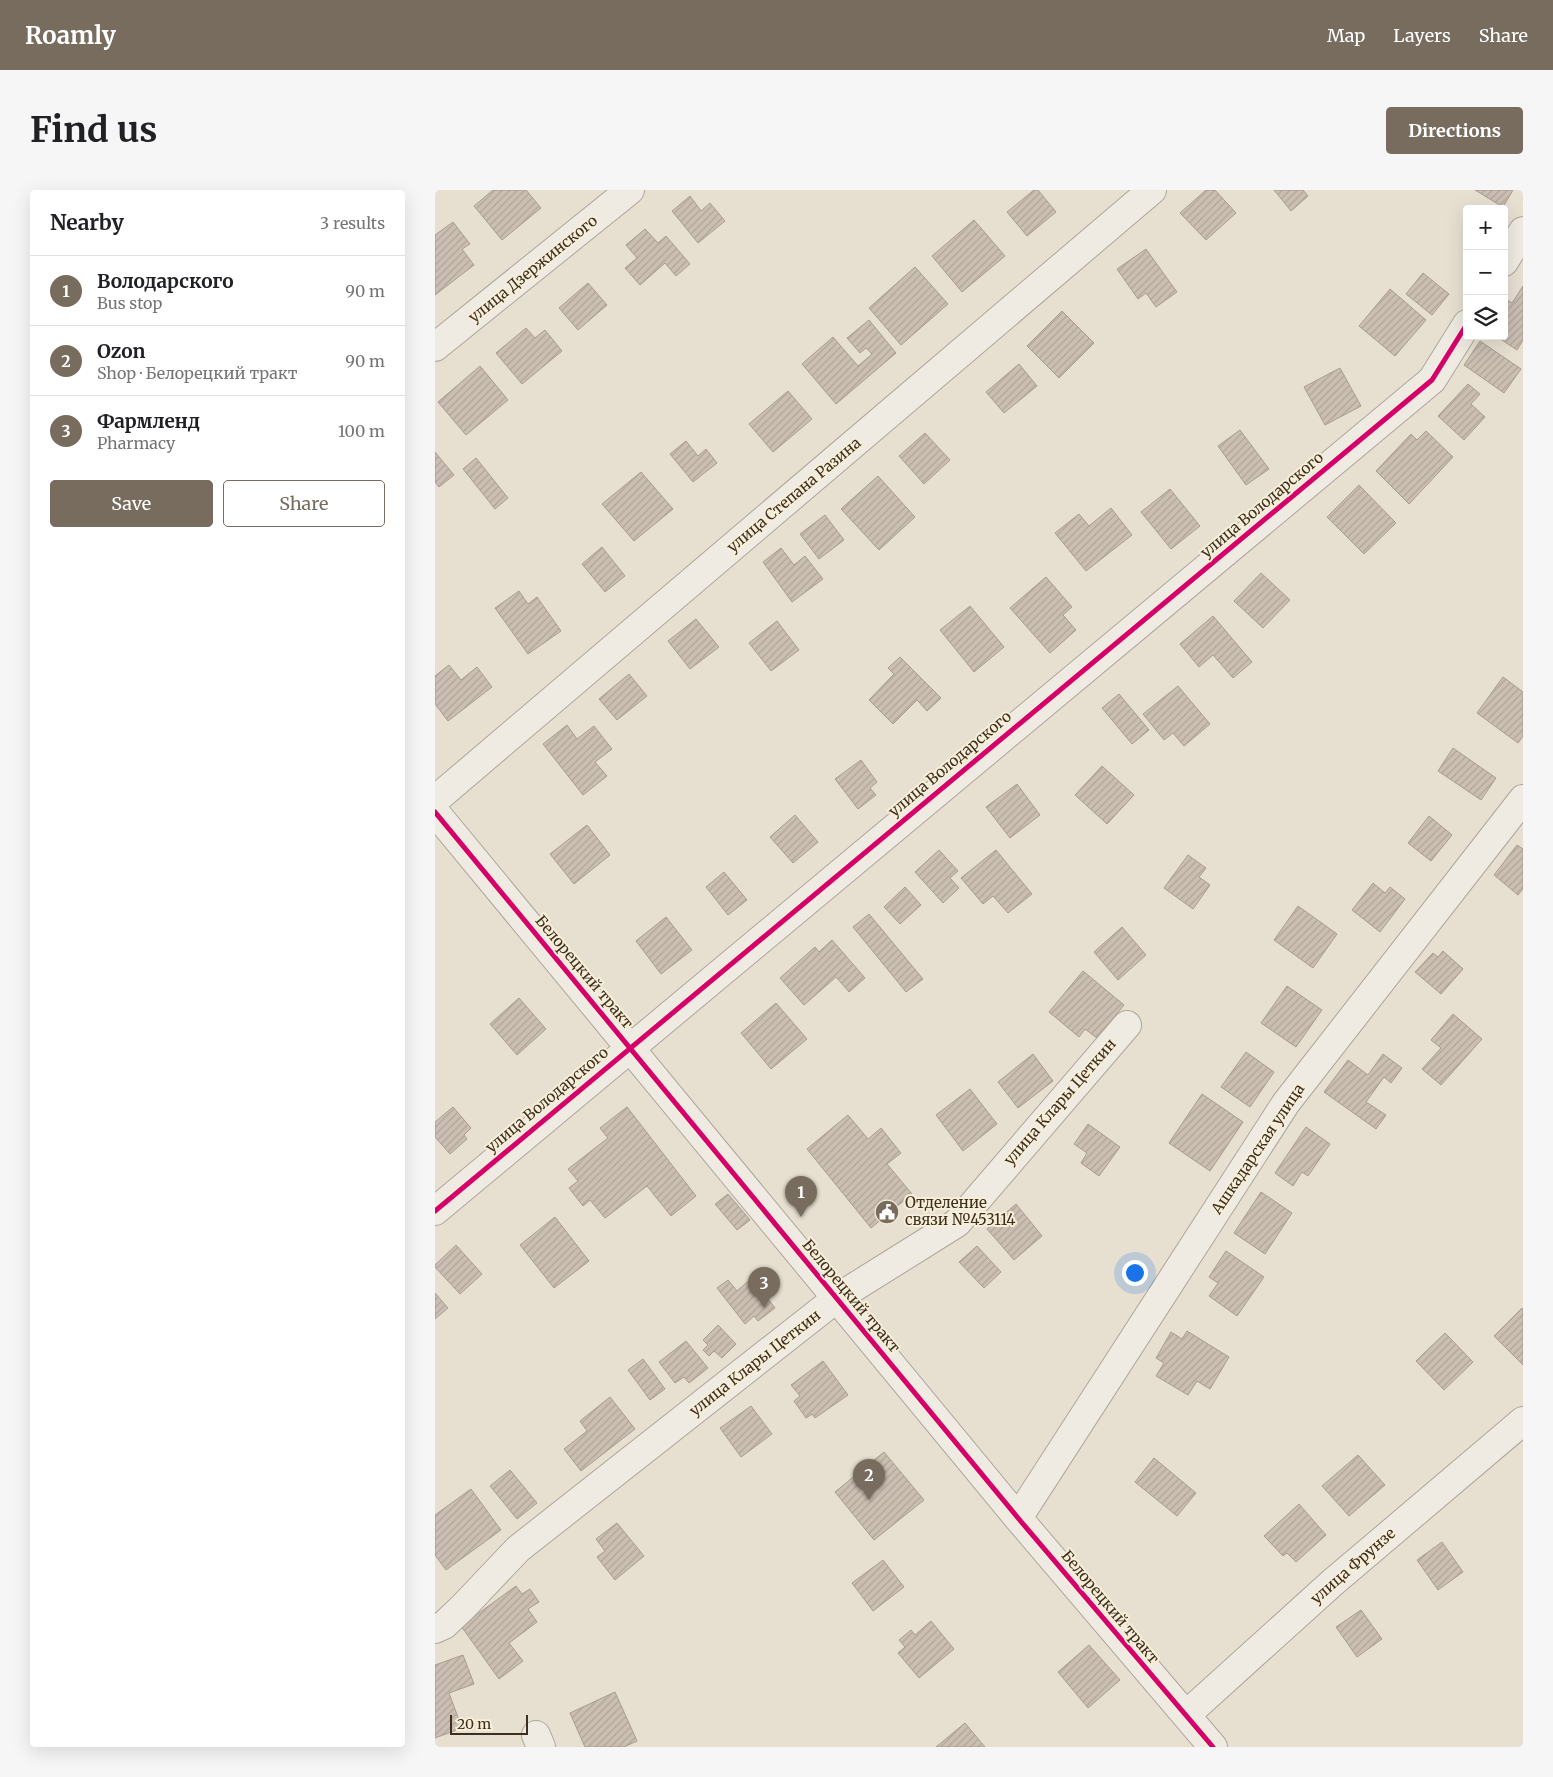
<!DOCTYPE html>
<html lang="en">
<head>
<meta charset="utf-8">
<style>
	:root { --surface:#fff; --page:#f6f6f6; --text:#202124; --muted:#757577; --line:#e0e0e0; --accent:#786c5e }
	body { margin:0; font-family:Merriweather,serif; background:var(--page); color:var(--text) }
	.controls { position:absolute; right:15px; top:15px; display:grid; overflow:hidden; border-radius:5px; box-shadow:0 5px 20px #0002 }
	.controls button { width:45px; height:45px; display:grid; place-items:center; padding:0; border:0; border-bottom:1px solid var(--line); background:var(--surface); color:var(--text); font:25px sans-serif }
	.scale { position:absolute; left:15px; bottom:12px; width:78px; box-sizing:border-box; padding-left:5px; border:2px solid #3d2e20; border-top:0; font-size:14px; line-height:18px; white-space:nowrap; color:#3d2e20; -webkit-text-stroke:4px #f7eed8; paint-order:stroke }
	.you { position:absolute; left:699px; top:1082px; width:18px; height:18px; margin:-12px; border:4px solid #fff; border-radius:50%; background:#1a73e8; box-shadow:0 0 0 8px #1a73e833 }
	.badge { display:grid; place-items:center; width:32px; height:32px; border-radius:50%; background:var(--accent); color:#fff; font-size:16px; font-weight:700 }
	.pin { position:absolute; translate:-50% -41px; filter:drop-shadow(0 1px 2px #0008) }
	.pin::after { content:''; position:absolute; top:26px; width:18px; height:15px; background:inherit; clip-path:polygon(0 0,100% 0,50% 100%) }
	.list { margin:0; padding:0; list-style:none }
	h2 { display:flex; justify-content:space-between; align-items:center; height:65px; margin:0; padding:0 20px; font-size:21px }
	h2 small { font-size:16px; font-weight:400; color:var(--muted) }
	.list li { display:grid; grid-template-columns:32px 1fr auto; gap:15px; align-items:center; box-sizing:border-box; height:70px; padding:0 20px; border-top:1px solid var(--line) }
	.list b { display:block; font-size:19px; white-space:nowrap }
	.list p { margin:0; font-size:16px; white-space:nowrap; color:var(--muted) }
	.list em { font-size:16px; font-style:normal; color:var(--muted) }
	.actions { display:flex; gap:10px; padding:15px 20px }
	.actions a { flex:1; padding:11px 0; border:1px solid var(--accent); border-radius:5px; text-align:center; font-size:18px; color:var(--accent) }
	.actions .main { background:var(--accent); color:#fff }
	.icon { flex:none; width:28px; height:28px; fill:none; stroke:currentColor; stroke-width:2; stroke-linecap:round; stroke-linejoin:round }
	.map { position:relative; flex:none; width:1088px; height:1557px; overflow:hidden; border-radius:5px }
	header { display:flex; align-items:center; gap:30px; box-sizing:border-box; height:70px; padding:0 25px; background:var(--accent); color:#fff }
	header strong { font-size:24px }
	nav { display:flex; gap:28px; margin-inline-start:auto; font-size:18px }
	.intro { display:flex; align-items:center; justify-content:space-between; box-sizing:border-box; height:120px; padding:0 30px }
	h1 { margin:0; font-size:35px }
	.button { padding:12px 22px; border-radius:5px; background:var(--accent); color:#fff; font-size:18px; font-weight:700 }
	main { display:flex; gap:30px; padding:0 30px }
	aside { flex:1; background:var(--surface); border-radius:5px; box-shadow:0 5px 20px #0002 }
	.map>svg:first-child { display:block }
	.building { fill:url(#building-hatch); stroke:#a89c90 }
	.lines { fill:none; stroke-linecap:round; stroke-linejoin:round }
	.minor-casing { stroke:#ada599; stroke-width:30 }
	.minor { stroke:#efebe3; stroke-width:28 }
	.cycleway-casing { stroke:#f7eed8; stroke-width:8 }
	.cycleway { stroke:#d6006c; stroke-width:5 }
	.labels { text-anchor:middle; stroke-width:4; stroke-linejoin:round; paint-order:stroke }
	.street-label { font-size:15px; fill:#3d2e20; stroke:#f7eed8 }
	.poi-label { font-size:15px; fill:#3d2e20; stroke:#f7eed8; text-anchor:start }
</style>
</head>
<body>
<header>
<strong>Roamly</strong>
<nav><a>Map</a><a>Layers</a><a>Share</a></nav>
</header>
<div class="intro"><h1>Find us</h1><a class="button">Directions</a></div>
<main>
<aside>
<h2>Nearby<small>3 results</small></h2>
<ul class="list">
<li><span class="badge">1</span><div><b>Володарского</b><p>Bus stop</p></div><em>90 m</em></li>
<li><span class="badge">2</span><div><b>Ozon</b><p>Shop · Белорецкий тракт</p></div><em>90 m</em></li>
<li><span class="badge">3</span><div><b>Фармленд</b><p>Pharmacy</p></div><em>100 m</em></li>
</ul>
<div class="actions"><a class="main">Save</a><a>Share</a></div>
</aside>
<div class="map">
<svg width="1088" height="1557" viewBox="0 0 1088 1557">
	<defs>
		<pattern id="building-hatch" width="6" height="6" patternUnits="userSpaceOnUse" patternTransform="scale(1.25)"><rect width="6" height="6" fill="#cbbfb2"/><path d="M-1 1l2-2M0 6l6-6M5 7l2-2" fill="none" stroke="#afa499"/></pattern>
	</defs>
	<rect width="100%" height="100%" fill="#e7e0d1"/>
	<path class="building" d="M58,0H91L106,18L67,50L39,16Z
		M599,0H603L621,22L592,46L572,22Z
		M771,0H780L801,23L771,50L745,23Z
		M839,0H868L873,6L856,21Z
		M1040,0H1078L1068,17Z
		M255,6L266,21L275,13L290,31L263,53L237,21Z
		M539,30L570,66L527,102L497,66Z
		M18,32L35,54L27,59L39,75L0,105V45Z
		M210,39L223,53L231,46L255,74L241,86L230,73L205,95L190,78L202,68L191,55Z
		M711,59L742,102L721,117L711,103L703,109L682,79Z
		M480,77L513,114L466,155L434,118Z
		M988,83L1014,104L997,125L971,104Z
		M153,93L172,115L143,140L124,118Z
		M1088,96V150L1082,160L1061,146H1069V108L1077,113Z
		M955,99L991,130L960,166L924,136Z
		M627,121L659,153L624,188L592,156Z
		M434,130L461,163L401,214L367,174L398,147L423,176L437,164L431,158L425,163L412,148Z
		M91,138L100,148L110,140L127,161L87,194L61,163Z
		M1045,151L1086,179L1069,203L1029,175Z
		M584,174L602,196L569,223L551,202Z
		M45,176L73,210L31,245L3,212Z
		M905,178L926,216L890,235L869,197Z
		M1033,194L1045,204L1036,214L1050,227L1029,250L1003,226Z
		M353,201L377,229L338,262L314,234Z
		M805,240L834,279L811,295L783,256Z
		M991,241L1018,267L974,314L941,281L976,244L982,250Z
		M490,243L515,270L489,294L464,266Z
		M251,251L263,266L271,259L282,273L258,292L235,264Z
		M0,262L19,285L4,297L0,292Z
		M41,268L73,308L60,319L28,279Z
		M206,282L238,319L199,351L167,314Z
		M443,286L480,327L444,360L406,319Z
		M924,295L961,333L929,364L892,327Z
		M735,299L765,336L736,359L706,322Z
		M676,318L697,345L651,381L620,343L644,324L654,336Z
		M390,325L409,350L384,369L365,344Z
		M167,357L190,386L170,402L147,374Z
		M346,358L359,375L370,366L388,389L357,412L328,372Z
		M826,383L855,410L828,438L799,411Z
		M611,387L637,417L628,425L641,440L615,463L575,418Z
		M84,401L93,414L102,407L126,441L93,464L60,418Z
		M535,416L569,457L539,482L505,440Z
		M778,426L817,472L798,488L778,465L764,477L745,454Z
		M261,429L284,457L255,479L233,451Z
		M342,431L364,460L336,481L314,453Z
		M465,467L506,508L492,521L482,510L458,534L434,510L459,484L453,478Z
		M14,475L26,490L42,477L57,497L13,531L0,514V486Z
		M194,484L212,506L182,530L164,509Z
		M1068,487L1088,502V546L1083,553L1042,523Z
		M743,496L775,534L749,556L738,543L729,550L708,524Z
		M684,504L714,540L697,554L667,518Z
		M132,535L142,549L159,536L177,559L160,572L172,586L148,605L108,554Z
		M1018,558L1061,588L1046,610L1003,581Z
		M426,570L442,592L435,598L441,605L423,619L400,589Z
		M667,576L699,605L672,634L640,605Z
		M582,594L605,625L575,648L551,617Z
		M360,625L383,652L358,673L335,647Z
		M994,626L1017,645L996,671L973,653Z
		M152,635L175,665L139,694L115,664Z
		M1082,655L1088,659V699L1083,705L1059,685Z
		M504,660L523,681L515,688L524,698L508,713L480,682Z
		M561,660L597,704L573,723L558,706L548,714L526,688Z
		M753,665L771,678L764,687L775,695L758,719L729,698Z
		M289,682L312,710L293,725L271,697Z
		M938,693L950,703L955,697L970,709L945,742L917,720Z
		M470,697L486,715L465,734L449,717Z
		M863,716L902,744L878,778L839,750Z
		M434,724L488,789L471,802L418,737Z
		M231,727L257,760L226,784L201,751Z
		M687,737L711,765L683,790L659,762Z
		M397,750L430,788L414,802L401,787L369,815L345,788L380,757L384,762Z
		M1008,761L1028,779L1006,804L980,782L998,763L1003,767Z
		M648,781L689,815L662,848L650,839L644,847L614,822Z
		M852,796L887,820L861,857L826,833Z
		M84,808L111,839L82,865L55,834Z
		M341,813L372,849L336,879L306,843Z
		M1018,824L1047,849L1006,895L987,879L1006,858L996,850Z
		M811,862L839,882L815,917L786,897Z
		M598,864L618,891L583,918L563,892Z
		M948,864L967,878L956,893L949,887L931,912L951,925L941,939L889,902L913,870L933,885Z
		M535,899L562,934L528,961L501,925Z
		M767,904L808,932L775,981L734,953Z
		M18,917L36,938L29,945L32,949L15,964L0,947V932Z
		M192,917L261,1006L236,1026L212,996L170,1028L155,1010L148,1016L134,998L143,991L133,979L173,948L165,938Z
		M413,925L433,949L446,938L466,963L452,974L477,1004L436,1038L372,959Z
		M653,934L685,957L664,986L646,973L652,963L639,954Z
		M871,937L895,954L873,986L867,982L858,996L840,983Z
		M826,1002L857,1023L830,1064L799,1043Z
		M293,1004L315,1030L302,1040L280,1014Z
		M581,1014L607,1046L579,1070L552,1039Z
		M120,1027L154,1071L119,1098L85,1055Z
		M21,1055L47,1084L25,1104L0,1077V1075Z
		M542,1056L566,1082L549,1098L524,1072Z
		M791,1061L829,1087L802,1126L774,1106L783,1093L774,1087Z
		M317,1088L340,1118L323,1131L319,1126L310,1134L282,1098L293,1090L302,1101Z
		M0,1103L13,1118L0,1129Z
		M1087,1118L1088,1120V1175L1059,1146Z
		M283,1135L301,1154L287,1168L279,1161L274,1166L268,1160L273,1155L268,1150Z
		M752,1141L794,1167L775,1199L762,1191L753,1205L721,1186L729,1173L721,1168L736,1142L747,1149Z
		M1010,1143L1038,1172L1009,1200L981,1171Z
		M251,1151L273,1178L254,1193L249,1187L240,1193L224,1172Z
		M208,1169L230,1199L215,1210L193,1180Z
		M388,1171L413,1205L380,1228L377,1224L371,1228L359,1211L365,1206L356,1195Z
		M175,1207L200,1239L146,1281L129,1259L152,1241L145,1231Z
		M316,1216L337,1244L306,1267L285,1238Z
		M449,1262L489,1310L439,1350L400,1302Z
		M923,1265L950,1295L914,1326L887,1296Z
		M719,1268L761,1303L742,1326L700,1292Z
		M75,1280L102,1313L82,1329L55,1296Z
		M36,1299L66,1340L11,1380L0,1365V1325Z
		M864,1314L891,1345L861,1372L852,1363L848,1366L829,1346Z
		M182,1333L209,1366L180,1390L162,1367L170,1361L161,1349Z
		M1007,1352L1028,1382L1003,1400L982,1370Z
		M448,1370L469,1397L438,1421L417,1393Z
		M81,1396L87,1404L95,1399L104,1412L93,1419L102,1432L74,1453L88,1471L64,1489L26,1436Z
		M926,1420L947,1449L922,1467L901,1437Z
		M496,1431L519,1459L484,1488L463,1463L470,1457L464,1450L476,1440L480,1445Z
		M654,1455L685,1490L653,1518L623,1482Z
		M28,1465L39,1494L14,1503L27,1538L0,1548V1475Z
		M180,1502L202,1551L189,1557H150L135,1523Z
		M530,1533L550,1557H501Z"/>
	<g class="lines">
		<g class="minor-casing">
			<path id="minor" d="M1069,72L1088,41
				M0,157L195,0
				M0,610L717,0
				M0,622L583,1328L778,1557
				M0,1021L997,190L1032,134
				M583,1328L851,913L1088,609
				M0,1439L9,1435L29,1416L83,1359L402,1108L522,1033L692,835
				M751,1525L897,1393L1088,1231
				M101,1545L106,1557"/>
		</g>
		<use href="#minor" class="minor"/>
		<g class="cycleway-casing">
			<path id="cycleway" d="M0,622L583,1328L778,1557
				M0,1021L997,190L1032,134"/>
		</g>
		<use href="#cycleway" class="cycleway"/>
	</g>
	<defs>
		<g id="civic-disc" transform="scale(1.25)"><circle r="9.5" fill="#786c5e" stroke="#f7eed8"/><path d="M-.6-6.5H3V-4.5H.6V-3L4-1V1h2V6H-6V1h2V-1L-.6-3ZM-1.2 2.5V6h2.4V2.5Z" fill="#fff"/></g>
	</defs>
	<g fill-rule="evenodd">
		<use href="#civic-disc" x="452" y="1022"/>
	</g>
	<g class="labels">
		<g class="street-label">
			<text transform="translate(98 79) rotate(-39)" y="5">улица Дзержинского</text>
			<text transform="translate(359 305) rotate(-40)" y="5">улица Степана Разина</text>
			<text transform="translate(827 315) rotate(-40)" y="5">улица Володарского</text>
			<text transform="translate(515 574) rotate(-40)" y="5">улица Володарского</text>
			<text transform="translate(149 782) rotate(50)" y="5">Белорецкий тракт</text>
			<text transform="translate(112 910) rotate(-40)" y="5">улица Володарского</text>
			<text transform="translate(625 912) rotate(-49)" y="5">улица Клары Цеткин</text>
			<text transform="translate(823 959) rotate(-56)" y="5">Ашкадарская улица</text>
			<text transform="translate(416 1106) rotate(50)" y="5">Белорецкий тракт</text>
			<text transform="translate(320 1173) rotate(-38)" y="5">улица Клары Цеткин</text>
			<text transform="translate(918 1376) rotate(-41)" y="5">улица Фрунзе</text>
			<text transform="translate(675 1417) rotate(50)" y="5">Белорецкий тракт</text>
		</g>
		<g class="poi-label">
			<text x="470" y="1018">Отделение<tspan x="470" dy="17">связи №453114</tspan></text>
		</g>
	</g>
</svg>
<div class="controls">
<button>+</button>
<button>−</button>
<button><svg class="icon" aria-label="layers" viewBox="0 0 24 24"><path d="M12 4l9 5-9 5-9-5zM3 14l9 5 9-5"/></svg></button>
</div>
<div class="scale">20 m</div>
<div class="you"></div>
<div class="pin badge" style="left:366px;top:1027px">1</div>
<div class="pin badge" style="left:434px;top:1310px">2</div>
<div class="pin badge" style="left:329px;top:1118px">3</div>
</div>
</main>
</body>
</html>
